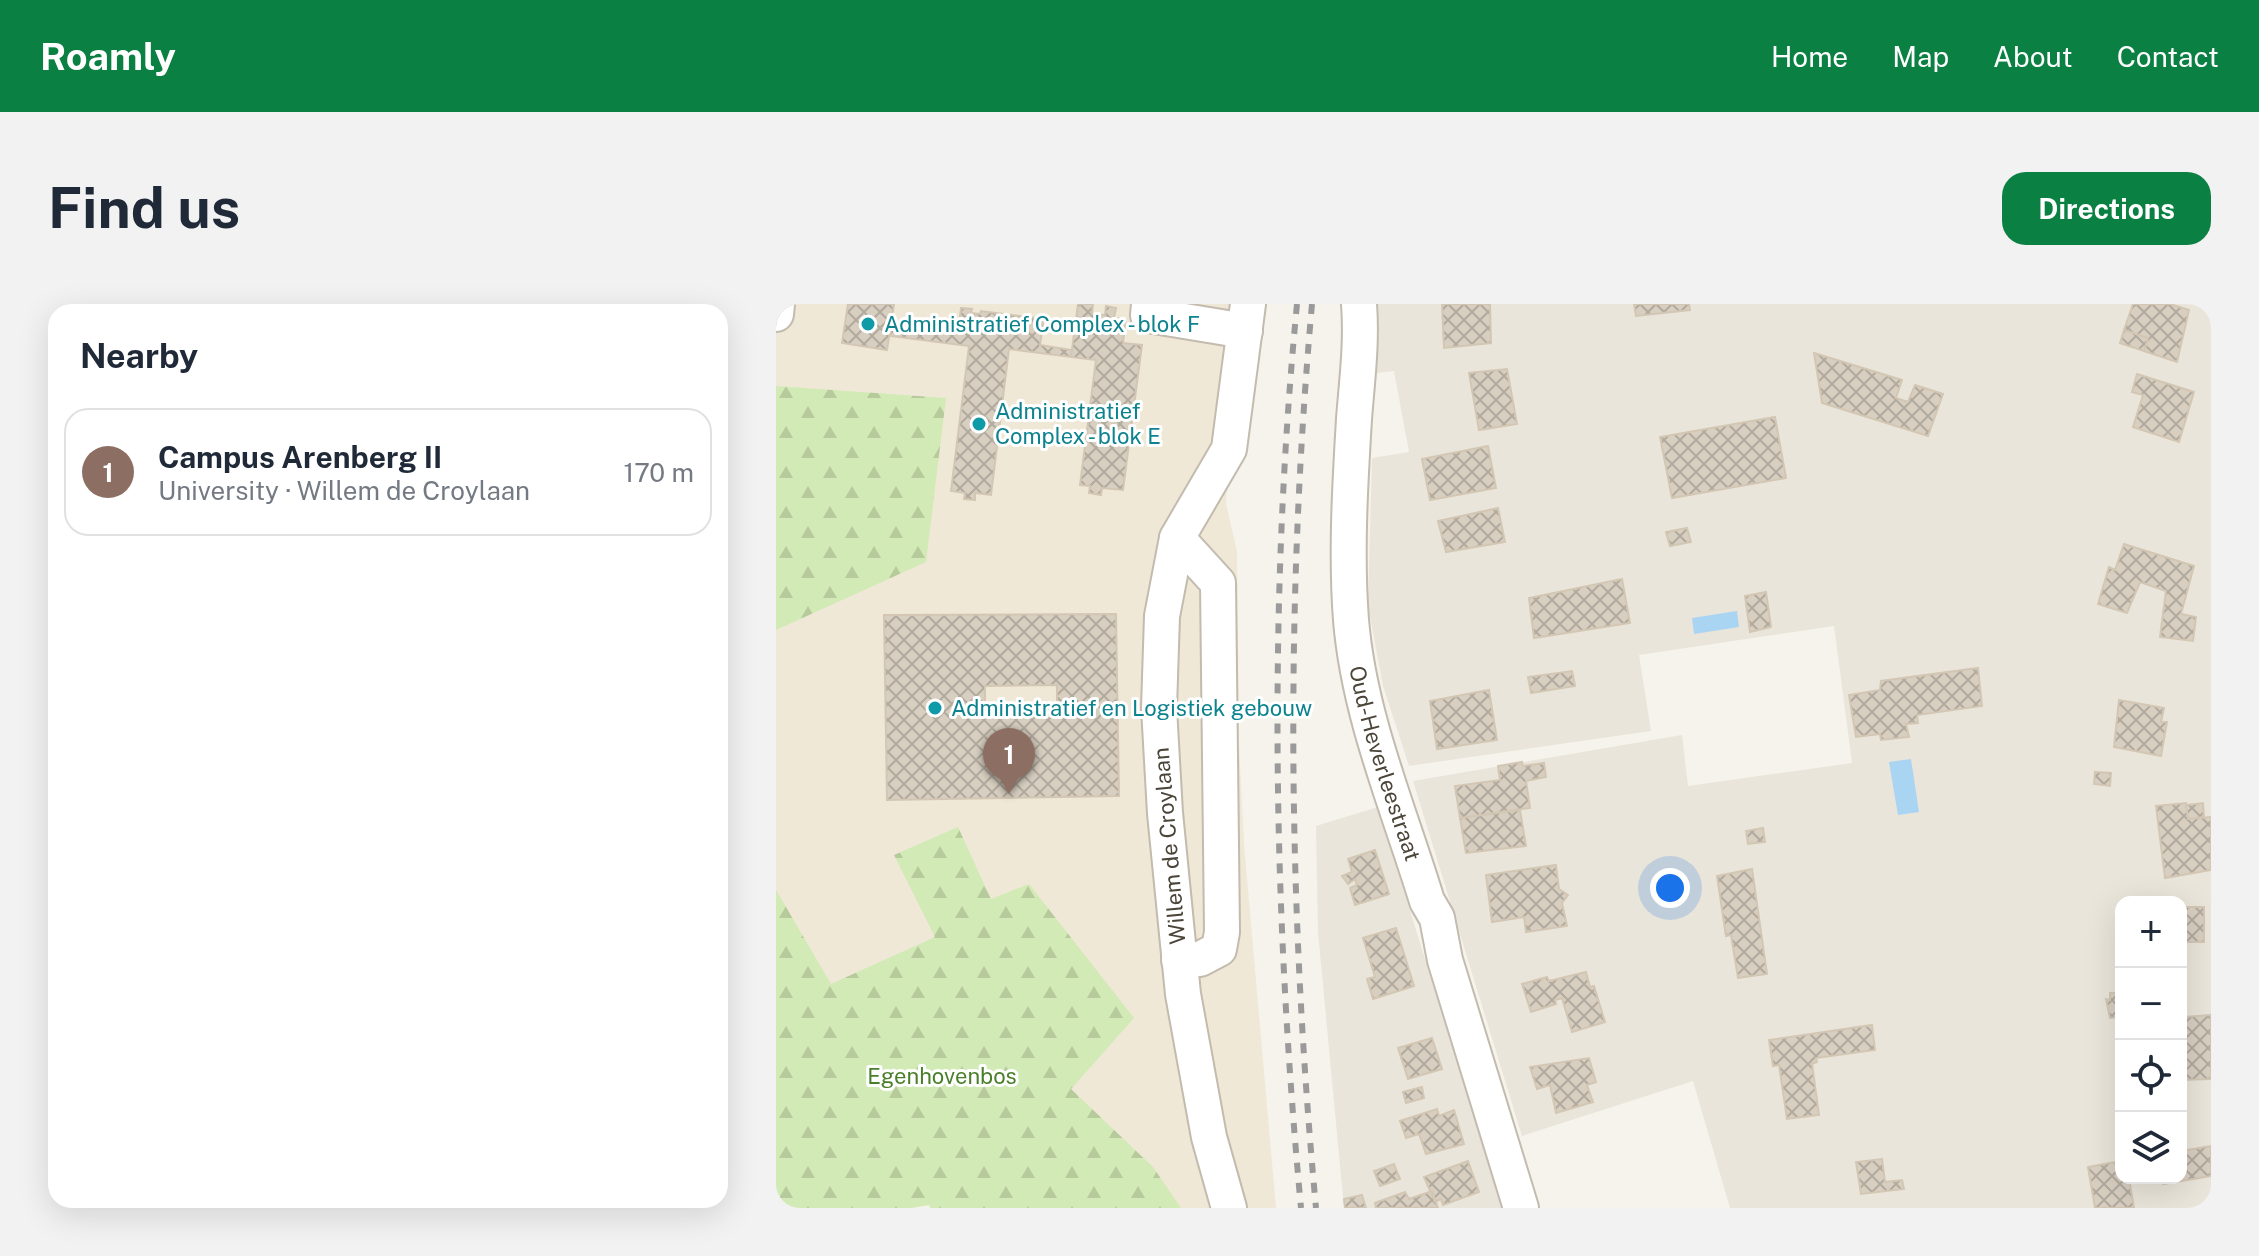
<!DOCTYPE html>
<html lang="en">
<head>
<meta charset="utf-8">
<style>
	:root { --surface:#fff; --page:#f2f2f3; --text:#1f2937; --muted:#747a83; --line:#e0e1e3; --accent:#0b8043 }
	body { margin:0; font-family:"Public Sans",sans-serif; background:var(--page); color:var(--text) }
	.controls { position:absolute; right:24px; bottom:24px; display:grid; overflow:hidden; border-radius:16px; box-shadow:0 8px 32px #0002 }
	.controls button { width:72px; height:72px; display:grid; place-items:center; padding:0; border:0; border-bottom:2px solid var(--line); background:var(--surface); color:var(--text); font:40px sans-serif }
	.you { position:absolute; left:894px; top:584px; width:28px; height:28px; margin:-20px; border:6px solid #fff; border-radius:50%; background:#1a73e8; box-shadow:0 0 0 12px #1a73e833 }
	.badge { display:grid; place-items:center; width:52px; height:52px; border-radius:50%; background:var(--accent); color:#fff; font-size:26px; font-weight:700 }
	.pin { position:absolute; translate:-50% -66px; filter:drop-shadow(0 2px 4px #0008) }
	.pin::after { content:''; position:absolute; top:42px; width:28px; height:24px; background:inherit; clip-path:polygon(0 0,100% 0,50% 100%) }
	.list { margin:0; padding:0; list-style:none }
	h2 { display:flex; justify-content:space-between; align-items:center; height:104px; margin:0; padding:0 32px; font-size:34px }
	h2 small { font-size:26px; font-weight:400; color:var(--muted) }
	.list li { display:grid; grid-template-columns:52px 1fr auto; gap:24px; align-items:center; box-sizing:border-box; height:128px; margin:0 16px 16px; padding:0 16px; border:2px solid var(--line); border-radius:24px }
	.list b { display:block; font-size:30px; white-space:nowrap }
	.list p { margin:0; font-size:26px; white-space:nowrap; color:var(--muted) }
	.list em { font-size:26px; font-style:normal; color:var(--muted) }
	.icon { flex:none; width:44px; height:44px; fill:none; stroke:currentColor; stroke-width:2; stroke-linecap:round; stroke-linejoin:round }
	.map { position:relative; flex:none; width:1435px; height:904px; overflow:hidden; border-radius:24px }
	header { display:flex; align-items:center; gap:48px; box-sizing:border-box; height:112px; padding:0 40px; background:var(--accent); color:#fff }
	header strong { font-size:38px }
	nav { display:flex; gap:44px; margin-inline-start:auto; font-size:28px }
	.intro { display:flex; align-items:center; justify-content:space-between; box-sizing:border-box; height:192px; padding:0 48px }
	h1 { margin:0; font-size:56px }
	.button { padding:20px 36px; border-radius:24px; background:var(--accent); color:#fff; font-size:28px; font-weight:700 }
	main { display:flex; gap:48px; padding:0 48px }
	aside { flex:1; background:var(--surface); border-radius:24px; box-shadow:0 8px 32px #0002 }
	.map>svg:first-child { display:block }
	.residential { fill:#eae5da; fill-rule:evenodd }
	.education { fill:#efe8d6 }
	.forest { fill:url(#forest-firs) }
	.water { fill:#a9d4f2 }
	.building { fill:url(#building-cross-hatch); stroke:#d3c7b4; stroke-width:2; fill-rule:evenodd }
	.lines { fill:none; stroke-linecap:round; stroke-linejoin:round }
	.minor-casing { stroke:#c2bbae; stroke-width:38 }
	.minor { stroke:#fff; stroke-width:34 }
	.rail { stroke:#9a9a9a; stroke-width:6; stroke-dasharray:10 10; stroke-linecap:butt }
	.culture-dot { fill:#0f9aa8; stroke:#fff; stroke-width:3 }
	.labels { text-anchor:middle; stroke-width:6; stroke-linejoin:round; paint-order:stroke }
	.culture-label { font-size:22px; fill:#0d838f; stroke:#fff; text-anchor:start }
	.street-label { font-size:22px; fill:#4b4439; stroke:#fff }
	.park-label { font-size:22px; fill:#4a7f2a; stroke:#fff }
</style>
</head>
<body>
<header>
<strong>Roamly</strong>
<nav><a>Home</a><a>Map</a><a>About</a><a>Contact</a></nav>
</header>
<div class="intro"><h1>Find us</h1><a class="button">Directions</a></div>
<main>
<aside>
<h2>Nearby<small></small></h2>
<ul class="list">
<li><span class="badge" style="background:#8d6e63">1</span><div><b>Campus Arenberg II</b><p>University · Willem de Croylaan</p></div><em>170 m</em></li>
</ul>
</aside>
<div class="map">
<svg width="1435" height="904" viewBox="0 0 1435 904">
	<defs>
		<pattern id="forest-firs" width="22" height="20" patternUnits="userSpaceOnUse" patternTransform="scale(2)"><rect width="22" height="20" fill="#d2eab5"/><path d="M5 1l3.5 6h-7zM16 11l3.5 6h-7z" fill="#b6ca9c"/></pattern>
		<pattern id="building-cross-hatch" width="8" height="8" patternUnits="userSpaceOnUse" patternTransform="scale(2)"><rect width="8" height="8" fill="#d8cfc1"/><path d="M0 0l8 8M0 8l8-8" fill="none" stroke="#b1aa9e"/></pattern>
	</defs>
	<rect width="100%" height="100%" fill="#f6f3ec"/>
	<path class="residential" d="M602,0H1435V904H954L917,777L746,832L637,477L906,431L912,482L1076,459L1058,322L863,351L875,427L633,462L607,382L592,302L596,154L633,148L618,67L599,69ZM1345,598H1405V874H1345Z
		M602,503L726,904H568L542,628L540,522Z"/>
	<path class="education" d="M0,0H472L453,145L450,200L461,247L463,440L468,540L500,904H206L0,674Z"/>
	<path class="forest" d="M0,82L170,94L150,258L0,326Z
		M182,523L215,595L253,580L358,714L295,785L377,863L405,904H154L153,901L136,904H0V586L55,680L159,633L118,551Z"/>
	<path class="water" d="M961,307L963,323L918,330L916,314Z
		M1135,455L1143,508L1122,511L1113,458Z"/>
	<path class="building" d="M72,0H118L111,46L66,39Z
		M302,0H317L316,10L329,11L330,2L340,4L338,14L350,15L347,39L366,41L347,186L326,184L325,191L313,189L314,182L304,181L320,56L295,53Z
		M666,0H714L715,39L668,44Z
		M858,0H913L914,6L860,12Z
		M1357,0H1394L1413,6L1401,58L1368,47L1372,34L1348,26Z
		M185,4L196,5L195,9L204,10L205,7L268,15L264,41L296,46L295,53L233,45L215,191L199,189V196L188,195L189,189L175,187L193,42L114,32L116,20L182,29Z
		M1348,26L1372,34L1368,47L1344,39Z
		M1038,49L1126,76L1120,94L1132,98L1139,81L1167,90L1152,132L1046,99Z
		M731,65L741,120L703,126L693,69Z
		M1361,70L1418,88L1403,138L1357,123L1367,91L1356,88Z
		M999,113L1010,174L896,194L884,133Z
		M712,142L720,184L654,196L646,155Z
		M722,204L729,238L670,248L662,217Z
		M911,224L915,238L894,242L890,228Z
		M1348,240L1418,262L1405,310L1420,313L1417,337L1384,333L1390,287L1364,278L1351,309L1322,300L1333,263L1339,266Z
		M846,275L854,319L758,334L753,294Z
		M990,288L995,323L974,328L969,292Z
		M340,310L343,492L111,496L108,311ZM281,381V403L209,405V382Z
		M1202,364L1206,402L1141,411L1142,419L1130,420L1133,433L1105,436L1104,430L1080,433L1073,391L1104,386L1105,377Z
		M796,367L799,382L755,389L752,373Z
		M713,386L721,436L661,445L654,397Z
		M1343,396L1388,404L1385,418H1391L1385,452L1338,443Z
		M746,458L747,462L768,459L770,473L750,477L754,504L684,514L679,482L724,476L722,462Z
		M1319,468L1335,469L1334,482L1318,480Z
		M1410,499L1412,515L1435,513V566L1389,574L1380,502Z
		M1427,499L1428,513L1412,515L1410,501Z
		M744,506L750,542L690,549L684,514Z
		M987,524L989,538L972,540L970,527Z
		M599,546L613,590L579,601L574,584L581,581L579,575L572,580L566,572L576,568L572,555Z
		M780,561L783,585L792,591L786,599L791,622L750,628L748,613L716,618L710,571Z
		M976,565L991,670L962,674L955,631L950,632L941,572Z
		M1405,603H1428V638H1405Z
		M620,624L638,682L597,695L591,675L599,673L587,634Z
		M810,668L814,683L818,682L829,718L796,728L786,694L779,696L780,700L755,708L746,680L771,673L773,677Z
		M1334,689H1345V713L1334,714L1330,695L1334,696Z
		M1435,711V775L1405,776L1409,713Z
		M1096,721L1099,746L1040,754L1041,758L1036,760L1043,811L1011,815L1003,761L997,762L993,736Z
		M656,734L666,765L632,775L622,744Z
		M813,754L820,778L811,781L817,798L780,809L774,781L761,785L754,763Z
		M646,783L648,794L630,799L627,788Z
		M661,805L663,812L678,806L688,840L650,850L643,830L630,834L624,817Z
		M1435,842V872L1387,880L1385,874H1405V847Z
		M1106,855L1109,878L1126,876L1128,885L1085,890L1080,858Z
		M692,857L703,888L667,901L665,895L659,898L648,873Z
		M1345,857V874H1353L1358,904H1319L1312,863Z
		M618,860L624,875L604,882L598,867Z
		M656,887L662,904H600L599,899L629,888L633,895Z
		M586,891L590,904H569L568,895Z"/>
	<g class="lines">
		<g class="minor-casing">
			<g id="minor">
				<path d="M373,0L372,11L469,27"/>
				<path id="s1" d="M583,0C586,39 581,76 578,115C574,181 570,250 575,316C583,413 623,505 651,597L661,614L669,656L745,904"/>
				<path d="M0,10L1,0"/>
				<path d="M401,234L442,279L446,628L443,645L424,655L403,656"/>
				<path d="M453,904L433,833L407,690L389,509L383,404L386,312L401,234L453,145L472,0"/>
			</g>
		</g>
		<use href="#minor" class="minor"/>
		<path class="rail" d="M521,0C492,300 497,604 525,904
			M536,0C509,302 512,603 540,904"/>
	</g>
	<g class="culture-dot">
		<circle cx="92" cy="20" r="8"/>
		<circle cx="203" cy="120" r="8"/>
		<circle cx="159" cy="404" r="8"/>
	</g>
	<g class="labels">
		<g class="culture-label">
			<text x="108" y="28">Administratief Complex - blok F</text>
			<text x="219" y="115">Administratief<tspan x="219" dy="25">Complex - blok E</tspan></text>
			<text x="175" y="412">Administratief en Logistiek gebouw</text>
		</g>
		<g class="street-label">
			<text dy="8" stroke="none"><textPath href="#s1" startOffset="464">Oud-Heverleestraat</textPath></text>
			<text transform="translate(393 542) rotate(-95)" y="8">Willem de Croylaan</text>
		</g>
		<g class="park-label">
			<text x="166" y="780">Egenhovenbos</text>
		</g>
	</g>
</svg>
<div class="controls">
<button>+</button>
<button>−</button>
<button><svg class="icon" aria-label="locate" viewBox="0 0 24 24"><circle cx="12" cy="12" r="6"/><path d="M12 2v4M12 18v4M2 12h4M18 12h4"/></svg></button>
<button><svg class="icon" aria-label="layers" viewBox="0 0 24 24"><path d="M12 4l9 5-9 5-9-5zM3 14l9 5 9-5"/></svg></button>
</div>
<div class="you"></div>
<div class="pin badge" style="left:233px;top:490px;background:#8d6e63">1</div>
</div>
</main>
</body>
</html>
